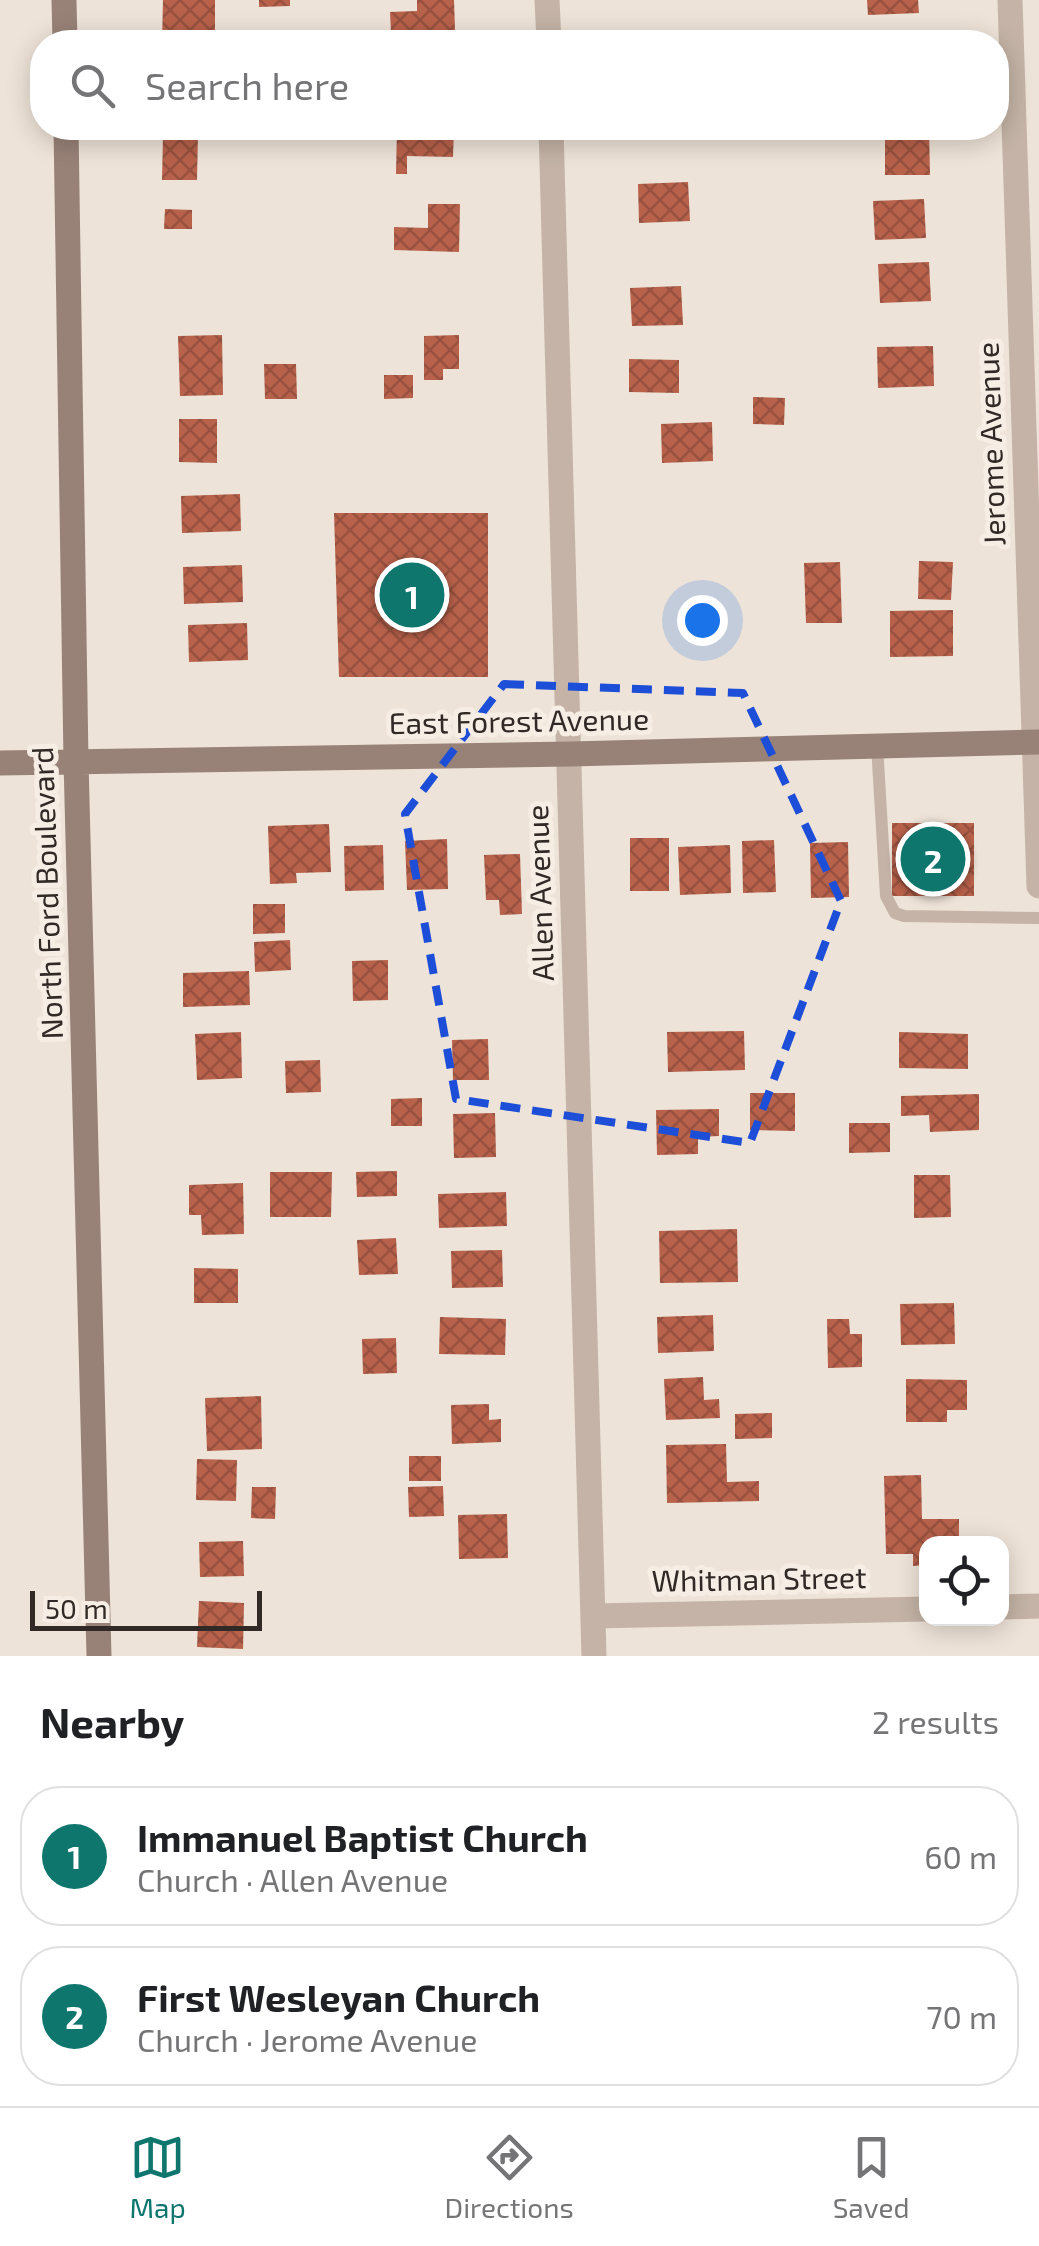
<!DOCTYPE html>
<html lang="en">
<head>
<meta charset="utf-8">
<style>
	:root { --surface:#fff; --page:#f2f2f2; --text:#202124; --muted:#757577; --line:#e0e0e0; --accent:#0f766e }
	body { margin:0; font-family:"Exo 2",sans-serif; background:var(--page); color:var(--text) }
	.controls { position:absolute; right:30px; bottom:30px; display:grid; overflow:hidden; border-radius:20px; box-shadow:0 5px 25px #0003 }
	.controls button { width:90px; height:90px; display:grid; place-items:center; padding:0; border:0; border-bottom:2px solid var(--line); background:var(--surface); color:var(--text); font:50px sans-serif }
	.scale { position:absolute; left:30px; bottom:25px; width:232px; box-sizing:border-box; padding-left:10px; border:5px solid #312926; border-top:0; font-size:28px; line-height:35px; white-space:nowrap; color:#312926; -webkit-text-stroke:8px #f6ede4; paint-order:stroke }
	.you { position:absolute; left:702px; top:620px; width:35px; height:35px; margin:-25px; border:8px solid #fff; border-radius:50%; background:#1a73e8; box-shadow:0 0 0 15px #1a73e833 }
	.badge { display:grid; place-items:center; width:65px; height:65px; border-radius:50%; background:var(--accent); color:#fff; font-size:32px; font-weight:700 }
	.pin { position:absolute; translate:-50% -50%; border:5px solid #fff; box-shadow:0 2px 10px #0006 }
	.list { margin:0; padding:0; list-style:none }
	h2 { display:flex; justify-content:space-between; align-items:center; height:130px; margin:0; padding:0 40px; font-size:42px }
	h2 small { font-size:32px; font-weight:400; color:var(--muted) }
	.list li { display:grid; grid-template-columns:65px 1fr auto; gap:30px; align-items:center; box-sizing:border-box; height:140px; margin:0 20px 20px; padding:0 20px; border:2px solid var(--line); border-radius:40px }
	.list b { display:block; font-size:38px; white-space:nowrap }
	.list p { margin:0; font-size:32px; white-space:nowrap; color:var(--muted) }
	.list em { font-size:32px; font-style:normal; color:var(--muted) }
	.icon { flex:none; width:55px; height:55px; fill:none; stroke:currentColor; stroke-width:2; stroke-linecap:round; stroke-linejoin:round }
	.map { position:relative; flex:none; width:1039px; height:1656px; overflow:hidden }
	.search { position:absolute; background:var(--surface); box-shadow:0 5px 25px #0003; left:30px; right:30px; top:30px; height:110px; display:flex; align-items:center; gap:25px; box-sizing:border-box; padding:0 35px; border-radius:40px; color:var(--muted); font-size:38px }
	.sheet { height:450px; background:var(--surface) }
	nav { display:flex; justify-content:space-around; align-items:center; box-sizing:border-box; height:140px; border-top:2px solid var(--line); background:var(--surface); font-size:28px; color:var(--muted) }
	nav a { display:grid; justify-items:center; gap:5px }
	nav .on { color:var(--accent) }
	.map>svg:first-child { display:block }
	.building { fill:url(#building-cross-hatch) }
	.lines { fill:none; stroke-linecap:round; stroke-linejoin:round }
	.lane { stroke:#c4b3a6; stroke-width:12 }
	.street { stroke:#c4b3a6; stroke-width:25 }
	.secondary { stroke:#988278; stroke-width:25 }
	.marked { fill:none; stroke:#1d4ed8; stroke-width:8; stroke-dasharray:20 12; stroke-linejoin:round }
	.labels { text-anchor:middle; stroke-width:10; stroke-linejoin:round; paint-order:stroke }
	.street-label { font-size:30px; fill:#312926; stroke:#f6ede4 }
</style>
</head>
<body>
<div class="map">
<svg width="1039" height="1656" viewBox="0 0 1039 1656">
	<defs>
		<pattern id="building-cross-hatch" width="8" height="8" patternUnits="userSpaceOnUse" patternTransform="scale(2.5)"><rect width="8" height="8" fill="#b9624b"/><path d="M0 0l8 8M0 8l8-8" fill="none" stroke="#97513e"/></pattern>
	</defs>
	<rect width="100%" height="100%" fill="#eee3d8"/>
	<path class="building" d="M163,0H215V42H162Z
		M259,0H290V6L259,7Z
		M417,0H454L455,30L391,33L390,12L417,11Z
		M867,0H918L919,13L868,15Z
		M397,128H454L453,157L407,156V174H396Z
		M885,128H929L930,175H885Z
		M163,135H198L197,180H162Z
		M688,182L690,221L639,223L638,184Z
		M924,199L926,238L875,240L873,201Z
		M428,204H460L459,252L394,250V227L428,228Z
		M165,209L192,210V229H164Z
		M929,262L931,301L880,303L878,264Z
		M681,286L683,325L632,326L630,288Z
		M222,335L223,395L180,396L178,336Z
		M459,335V369H443V380H424V336Z
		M933,346L934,386L878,388L877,347Z
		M629,359L679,360V393L629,392Z
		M264,364H296L297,399H265Z
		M384,375H413V398L384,399Z
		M753,397L785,398L784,425L753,424Z
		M179,419H217V463L179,462Z
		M712,422L713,461L662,463L661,424Z
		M240,494L241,531L182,533L181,496Z
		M334,513H488V677H339Z
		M919,561L953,562L951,600L918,599Z
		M840,562L842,623H806L804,563Z
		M242,565L243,602L184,604L183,567Z
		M953,610V656L890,657V611Z
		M247,623L248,660L189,662L188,625Z
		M892,823H974V896H892Z
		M329,824L331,872L296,873L297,883L270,884L268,826Z
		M630,838H669V891H630Z
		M447,839L448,889L407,890L405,841Z
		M774,840L776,892L743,893L742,841Z
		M848,842L849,897L811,898L810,843Z
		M383,845L384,890L345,891L344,846Z
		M730,845L731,893L680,895L678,847Z
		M520,854L522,914L500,915L499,900H486L484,855Z
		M253,904H285V933L253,934Z
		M290,940L291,970L255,972L254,942Z
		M388,960V1000L353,1001L352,961Z
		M249,971L250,1005L183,1007V973Z
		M744,1031L745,1070L668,1072L667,1032Z
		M241,1032L242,1078L197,1080L195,1034Z
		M899,1032L968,1034V1069L899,1068Z
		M488,1039L489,1080H453L452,1040Z
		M320,1060L321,1092L286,1093L285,1061Z
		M750,1093H795V1131L750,1130Z
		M979,1094V1130L930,1132L929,1115L901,1116V1096Z
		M422,1098V1126H391V1099Z
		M719,1109V1136L698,1137V1154L657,1155L656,1110Z
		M495,1113L496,1157L454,1158L453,1114Z
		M849,1123H890V1152L849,1153Z
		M397,1171V1196L357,1197L356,1172Z
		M270,1172H332L331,1217H270Z
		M914,1175H950L951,1217L914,1218Z
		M243,1183L244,1234L202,1235L201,1215H189V1185Z
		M506,1192L507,1226L439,1228L438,1194Z
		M737,1229L738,1282L660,1283L659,1231Z
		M396,1238L398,1274L359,1275L357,1240Z
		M502,1250L503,1287L452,1288L451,1251Z
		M194,1268L238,1269V1303H194Z
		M954,1303L955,1344L901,1345L900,1304Z
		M713,1315L714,1351L658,1353L657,1317Z
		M440,1317L506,1319L505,1355L439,1354Z
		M827,1319H849L850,1334H862V1367L828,1368Z
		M396,1338L397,1373L363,1374L362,1339Z
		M703,1377L704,1400L719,1399L720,1418L666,1420L664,1379Z
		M906,1379L967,1380V1410H947V1422H906Z
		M261,1396L262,1449L207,1451L205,1398Z
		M489,1404V1420L501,1419V1442L452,1444L451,1405Z
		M772,1413V1438L735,1439V1414Z
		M726,1444L727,1482L759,1481V1501L667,1503L666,1445Z
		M409,1456H441V1481H409Z
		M197,1459L237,1460L236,1501L196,1500Z
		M921,1475L922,1519H959V1544H926V1565L913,1566V1554H886L884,1476Z
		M443,1486L444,1516L409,1517L408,1487Z
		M252,1487H276L275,1519L251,1518Z
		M507,1514L508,1558L459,1559L458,1515Z
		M243,1541L244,1576L200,1577L199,1542Z
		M199,1601L244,1603L243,1649L197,1647Z"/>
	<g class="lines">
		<path class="lane" d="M877,745L886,896L895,913L904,916L1039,918"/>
		<path class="street" d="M547,0L549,42
			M1010,0L1039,886
			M551,128L594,1656
			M1002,1607L1039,1606
			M593,1616L926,1609"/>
		<path class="secondary" d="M64,0L65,42
			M66,128L76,761L99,1656
			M0,763L570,754L1039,742"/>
	</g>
	<path class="marked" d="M504,684L743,693L841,901L750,1143L456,1099L405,814Z"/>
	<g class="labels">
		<g class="street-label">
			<text transform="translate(992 444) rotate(-92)" y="10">Jerome Avenue</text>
			<text transform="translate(519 722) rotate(-1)" y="10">East Forest Avenue</text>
			<text transform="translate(48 893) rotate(-92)" y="10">North Ford Boulevard</text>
			<text transform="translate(541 893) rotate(-92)" y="10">Allen Avenue</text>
			<text transform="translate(759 1580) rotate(-1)" y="10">Whitman Street</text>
		</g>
	</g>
</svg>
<div class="controls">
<button><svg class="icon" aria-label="locate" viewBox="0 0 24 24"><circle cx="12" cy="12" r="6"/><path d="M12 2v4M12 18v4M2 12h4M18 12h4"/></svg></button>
</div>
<div class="scale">50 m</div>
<div class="you"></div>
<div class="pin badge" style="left:412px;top:595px">1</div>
<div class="pin badge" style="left:933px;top:859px">2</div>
<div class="search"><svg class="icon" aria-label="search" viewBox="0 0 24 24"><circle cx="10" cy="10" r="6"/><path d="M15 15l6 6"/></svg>Search here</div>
</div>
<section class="sheet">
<h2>Nearby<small>2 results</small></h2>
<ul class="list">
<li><span class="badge">1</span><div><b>Immanuel Baptist Church</b><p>Church · Allen Avenue</p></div><em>60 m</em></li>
<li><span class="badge">2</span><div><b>First Wesleyan Church</b><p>Church · Jerome Avenue</p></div><em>70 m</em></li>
</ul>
</section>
<nav>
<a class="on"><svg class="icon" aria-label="map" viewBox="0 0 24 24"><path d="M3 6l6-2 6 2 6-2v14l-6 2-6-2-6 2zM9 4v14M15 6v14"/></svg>Map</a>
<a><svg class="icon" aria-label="directions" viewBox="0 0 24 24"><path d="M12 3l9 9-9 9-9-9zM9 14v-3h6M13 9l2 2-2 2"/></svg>Directions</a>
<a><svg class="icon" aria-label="saved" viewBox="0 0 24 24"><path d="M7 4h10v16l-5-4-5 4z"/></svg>Saved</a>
</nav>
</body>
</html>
